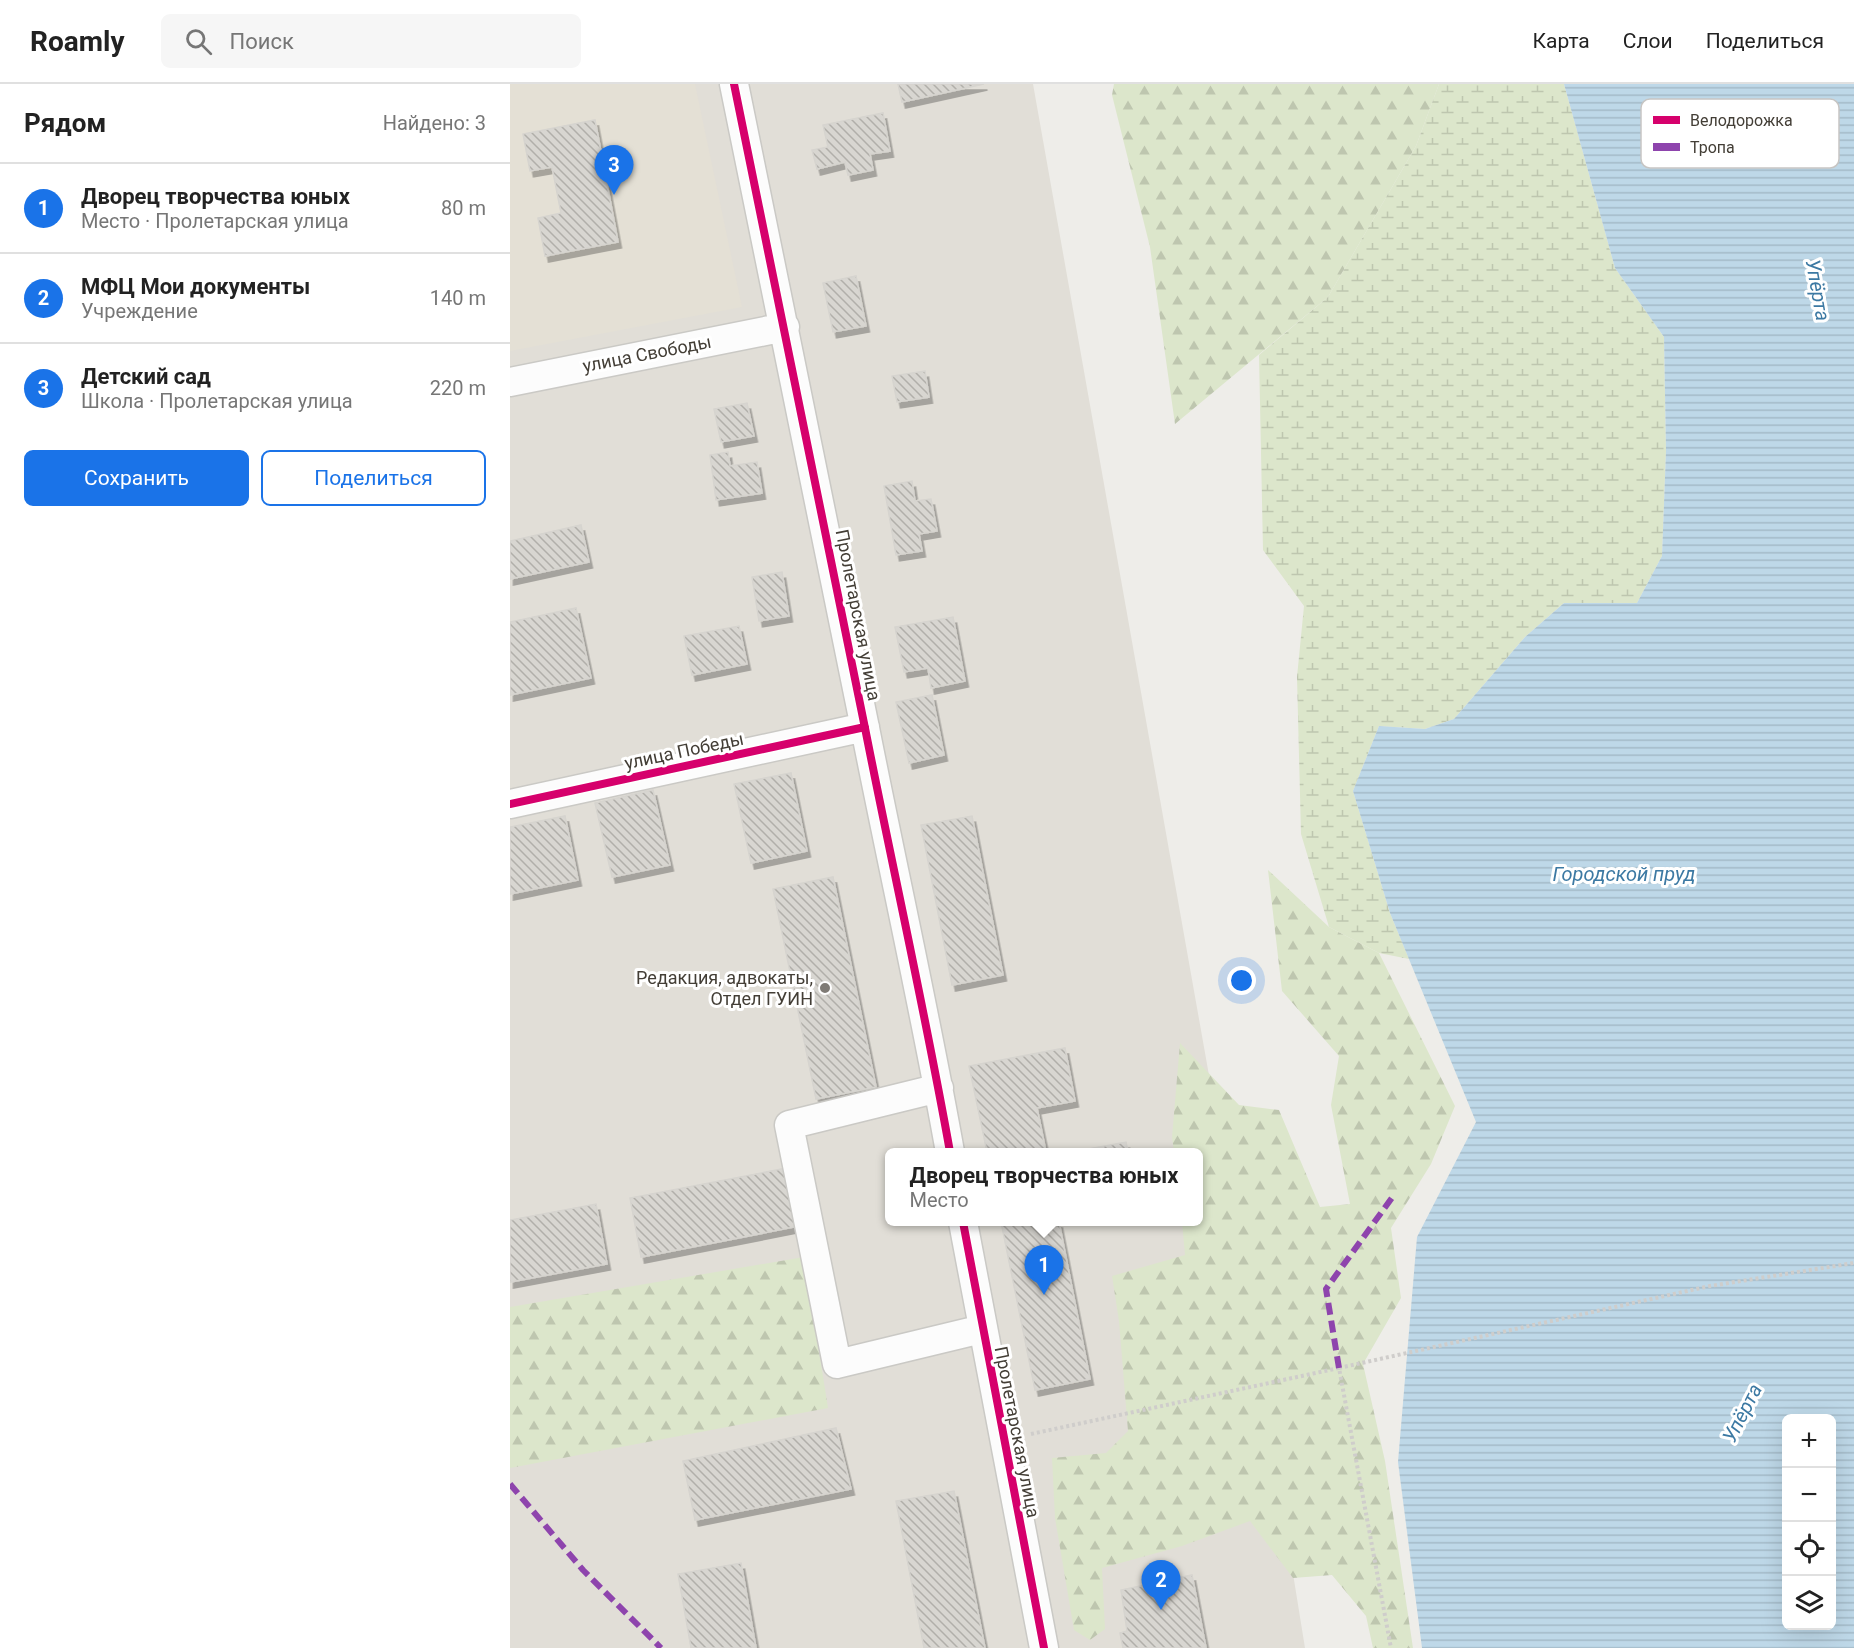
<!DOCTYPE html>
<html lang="ru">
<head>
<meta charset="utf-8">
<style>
	:root { --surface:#fff; --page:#f6f6f6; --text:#222; --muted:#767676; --line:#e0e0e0; --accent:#1a73e8 }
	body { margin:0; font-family:Roboto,sans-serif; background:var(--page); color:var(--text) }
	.controls { position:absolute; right:18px; bottom:18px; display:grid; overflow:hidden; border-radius:9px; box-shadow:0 6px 24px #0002 }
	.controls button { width:54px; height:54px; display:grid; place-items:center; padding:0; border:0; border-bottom:2px solid var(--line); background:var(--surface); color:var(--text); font:30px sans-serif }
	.you { position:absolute; left:732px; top:897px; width:21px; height:21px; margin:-15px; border:4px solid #fff; border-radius:50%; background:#1a73e8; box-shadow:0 0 0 9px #1a73e833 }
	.badge { display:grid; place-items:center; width:39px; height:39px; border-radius:50%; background:var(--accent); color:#fff; font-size:20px; font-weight:700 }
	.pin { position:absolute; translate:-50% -50px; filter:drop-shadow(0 2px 3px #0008) }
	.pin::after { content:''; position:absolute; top:32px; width:21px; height:18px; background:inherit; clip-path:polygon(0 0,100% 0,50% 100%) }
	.popup { position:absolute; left:375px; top:1064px; width:318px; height:78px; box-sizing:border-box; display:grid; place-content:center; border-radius:9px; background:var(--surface); filter:drop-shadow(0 2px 4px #0005); font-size:20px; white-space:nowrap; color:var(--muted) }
	.popup b { font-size:22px; color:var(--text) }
	.popup::after { content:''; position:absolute; left:50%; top:100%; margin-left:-12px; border:12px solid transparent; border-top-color:var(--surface) }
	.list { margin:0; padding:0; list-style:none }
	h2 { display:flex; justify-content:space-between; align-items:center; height:78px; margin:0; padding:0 24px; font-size:26px }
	h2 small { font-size:20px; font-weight:400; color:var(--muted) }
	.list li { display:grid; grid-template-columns:39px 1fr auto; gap:18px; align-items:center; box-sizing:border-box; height:90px; padding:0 24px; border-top:2px solid var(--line) }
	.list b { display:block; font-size:22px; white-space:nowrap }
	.list p { margin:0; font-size:20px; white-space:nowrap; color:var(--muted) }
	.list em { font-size:20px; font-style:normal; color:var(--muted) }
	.actions { display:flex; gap:12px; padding:18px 24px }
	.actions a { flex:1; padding:14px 0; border:2px solid var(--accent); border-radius:9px; text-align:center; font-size:21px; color:var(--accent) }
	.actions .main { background:var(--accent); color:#fff }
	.icon { flex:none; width:33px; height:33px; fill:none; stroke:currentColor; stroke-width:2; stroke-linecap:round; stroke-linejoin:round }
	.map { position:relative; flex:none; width:1344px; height:1564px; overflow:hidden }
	header { display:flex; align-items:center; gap:36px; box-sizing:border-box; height:84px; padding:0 30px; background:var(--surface); border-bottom:2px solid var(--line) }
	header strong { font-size:28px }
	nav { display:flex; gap:33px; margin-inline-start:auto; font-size:21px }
	.search { width:420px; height:54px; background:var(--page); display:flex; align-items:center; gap:15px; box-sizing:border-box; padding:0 21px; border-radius:9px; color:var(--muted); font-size:22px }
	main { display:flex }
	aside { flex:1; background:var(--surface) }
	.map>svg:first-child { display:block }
	.residential { fill:#e1ded7; fill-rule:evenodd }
	.education { fill:#e4e0d5 }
	.forest { fill:url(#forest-firs) }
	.wetland { fill:url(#wetland-marsh) }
	.water { fill:url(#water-rules); fill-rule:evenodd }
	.building { fill:url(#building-back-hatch); stroke:#d6d4cf; stroke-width:1.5; filter:url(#shadow) }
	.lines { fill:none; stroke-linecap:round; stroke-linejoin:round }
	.minor-casing { stroke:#cac9c5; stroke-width:31 }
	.path { stroke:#cfcdcb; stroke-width:4; stroke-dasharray:3 3; stroke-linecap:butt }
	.minor { stroke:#fcfcfc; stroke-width:28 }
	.quiet { stroke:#8e44ad; stroke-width:6; stroke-dasharray:12 6; stroke-linecap:butt }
	.cycleway-casing { stroke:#fff; stroke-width:11 }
	.cycleway { stroke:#d6006c; stroke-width:8 }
	.poi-dot { fill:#7f7b75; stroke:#fff; stroke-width:2 }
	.labels { text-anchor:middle; stroke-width:6; stroke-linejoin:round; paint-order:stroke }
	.street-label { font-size:18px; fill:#433e36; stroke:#fff }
	.poi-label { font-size:18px; fill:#433e36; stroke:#fff; text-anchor:end }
	.water-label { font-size:20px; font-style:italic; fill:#3c79a3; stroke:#fff }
	.key { fill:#fff; stroke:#c7c5c3; stroke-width:1.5 }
	.key-label { font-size:16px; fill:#433e36 }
</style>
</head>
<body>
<header>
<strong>Roamly</strong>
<div class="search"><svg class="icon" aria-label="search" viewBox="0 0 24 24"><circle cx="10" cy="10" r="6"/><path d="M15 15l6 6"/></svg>Поиск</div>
<nav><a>Карта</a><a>Слои</a><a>Поделиться</a></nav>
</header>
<main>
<aside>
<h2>Рядом<small>Найдено: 3</small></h2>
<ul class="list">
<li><span class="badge">1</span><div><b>Дворец творчества юных</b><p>Место · Пролетарская улица</p></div><em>80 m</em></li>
<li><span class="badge">2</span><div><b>МФЦ Мои документы</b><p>Учреждение</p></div><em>140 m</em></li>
<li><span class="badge">3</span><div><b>Детский сад</b><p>Школа · Пролетарская улица</p></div><em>220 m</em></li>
</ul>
<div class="actions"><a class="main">Сохранить</a><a>Поделиться</a></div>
</aside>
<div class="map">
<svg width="1344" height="1564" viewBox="0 0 1344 1564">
	<defs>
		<pattern id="forest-firs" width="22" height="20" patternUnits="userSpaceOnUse" patternTransform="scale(1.5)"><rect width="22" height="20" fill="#dce6cb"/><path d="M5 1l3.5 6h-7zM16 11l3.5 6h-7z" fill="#bec6af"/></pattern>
		<pattern id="wetland-marsh" width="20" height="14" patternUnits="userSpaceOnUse" patternTransform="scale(1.5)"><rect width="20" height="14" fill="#dce6cb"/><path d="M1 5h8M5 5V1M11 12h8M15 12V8" fill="none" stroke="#bec6af"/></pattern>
		<pattern id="water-rules" width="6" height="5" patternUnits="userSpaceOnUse" patternTransform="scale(1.5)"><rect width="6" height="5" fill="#bed8e8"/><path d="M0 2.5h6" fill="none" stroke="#a4bac8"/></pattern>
		<pattern id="building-back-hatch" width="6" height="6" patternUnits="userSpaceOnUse" patternTransform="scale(1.5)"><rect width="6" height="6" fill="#d8d6d1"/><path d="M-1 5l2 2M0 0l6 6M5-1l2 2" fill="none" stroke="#b1afaa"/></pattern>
		<filter id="shadow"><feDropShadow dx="3.5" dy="6" stdDeviation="0" flood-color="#0004"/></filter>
	</defs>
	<rect width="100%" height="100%" fill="#eeede9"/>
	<path class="residential" d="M0,0H523L738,1211L795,1564H0ZM380,1068H688V1138H380Z"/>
	<path class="education" d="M0,0H185L232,223L0,267Z"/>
	<path class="forest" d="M604,0H929L906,62L818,213L665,340L640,163L602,11Z
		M758,786L819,843L869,869L945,1022L921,1080L881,1144L891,1214L853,1280L875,1377L903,1564H863L856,1532L822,1491L783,1494L740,1437L672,1462L592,1484L595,1545L580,1556L564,1546L545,1434L542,1374L596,1369L618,1347L609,1237L602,1192L675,1171L672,1138H688V1068H664L662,1053L670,959L729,1021L769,1026L810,1123L840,1120L821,1021L829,972L772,907Z
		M294,1173L318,1324L0,1384V1223Z"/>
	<path class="wetland" d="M929,0H1054L1105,184L1154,253L1156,367L1152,472L1127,519H1054L1015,553L944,635L915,645L869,642L843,707L880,829L899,875L869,869L819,843L791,750L787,593L794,522L753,466L749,271L818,213L906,62Z"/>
	<path class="water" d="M1054,0H1344V1564H912L888,1378L907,1153L966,1038L880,829L843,707L869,642L915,645L944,635L1015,553L1054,519H1127L1152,472L1156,367L1154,253L1105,184ZM1276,1334H1322V1542H1276Z"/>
	<path class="building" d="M388,0H474L392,18Z
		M373,29L380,67L360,70L363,86L338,91L335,78L307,85L302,66L318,63L313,41Z
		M85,36L108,158L35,172L28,134L51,129L42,83L20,87L13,50Z
		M346,192L356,242L323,248L313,199Z
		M415,287L419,313L387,318L382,292Z
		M237,319L244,352L211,358L204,325Z
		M218,368L220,382L247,378L252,409L206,416L200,371Z
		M402,397L405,417L421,415L427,447L409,450L412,467L386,471L374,402Z
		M71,441L79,478L0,495V457Z
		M272,488L279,532L249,537L242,493Z
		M66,524L81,594L0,611V538Z
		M443,533L455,597L421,604L418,584L394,588L385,543Z
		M229,542L237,580L182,591L174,552Z
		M422,611L434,671L399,679L386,618Z
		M281,689L297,767L241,779L224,700Z
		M143,706L160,781L102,793L85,719Z
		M55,732L68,796L0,810V743Z
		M462,732L493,891L442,901L411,741Z
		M323,793L366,1003L306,1015L263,805Z
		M555,964L565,1017L527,1024L536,1068H477L459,982Z
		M616,1058L618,1068H562Z
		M277,1084L289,1142L131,1173L120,1114Z
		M86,1120L97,1180L0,1198V1136Z
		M491,1138H549L580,1295L525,1306Z
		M326,1344L341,1405L185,1436L173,1377Z
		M444,1407L475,1564H414L386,1417Z
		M231,1479L246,1564H181L168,1490Z
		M682,1491L696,1564H613L610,1549L617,1547L611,1506Z"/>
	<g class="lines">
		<g class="minor-casing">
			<path id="minor" d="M224,0C269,215 311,430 355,644C383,786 415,927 440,1068
				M0,298L275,243
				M0,720L355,643
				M429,1004L279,1041L327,1280L472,1245
				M453,1138L534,1564"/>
		</g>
		<path class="path" d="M829,1284L1200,1202L1344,1179
			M521,1350L829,1284L881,1564"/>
		<use href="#minor" class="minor"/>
		<path class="quiet" d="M829,1284L816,1205L884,1111
			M0,1400L73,1486L151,1564"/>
		<g class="cycleway-casing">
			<path id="cycleway" d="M224,0C269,215 311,430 355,644C383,786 415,927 440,1068
				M0,720L355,643
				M453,1138L534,1564"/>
		</g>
		<use href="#cycleway" class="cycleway"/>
	</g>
	<circle class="poi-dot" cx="315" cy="904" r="6"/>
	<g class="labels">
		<g class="street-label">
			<text transform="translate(137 270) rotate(-11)" y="6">улица Свободы</text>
			<text transform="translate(348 531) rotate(79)" y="6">Пролетарская улица</text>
			<text transform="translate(174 667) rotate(-12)" y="6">улица Победы</text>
			<text transform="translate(507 1348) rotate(79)" y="6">Пролетарская улица</text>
		</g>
		<g class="poi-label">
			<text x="303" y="900">Редакция, адвокаты,<tspan x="303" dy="21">Отдел ГУИН</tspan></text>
		</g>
		<g class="water-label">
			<text transform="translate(1308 206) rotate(80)" y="7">Упёрта</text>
			<text x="1114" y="797">Городской пруд</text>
			<text transform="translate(1232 1329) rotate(-63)" y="7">Упёрта</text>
		</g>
	</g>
	<rect x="1131" y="15" width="198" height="69" rx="9" class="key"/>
	<rect x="1143" y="32" width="27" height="8" fill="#d6006c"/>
	<rect x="1143" y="59" width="27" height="8" fill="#8e44ad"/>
	<g class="key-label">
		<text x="1180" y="42">Велодорожка</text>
		<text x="1180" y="69">Тропа</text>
	</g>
</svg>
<div class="controls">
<button>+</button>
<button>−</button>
<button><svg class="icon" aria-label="locate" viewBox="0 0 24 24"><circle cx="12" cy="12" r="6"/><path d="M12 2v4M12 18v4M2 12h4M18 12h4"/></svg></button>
<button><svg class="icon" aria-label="layers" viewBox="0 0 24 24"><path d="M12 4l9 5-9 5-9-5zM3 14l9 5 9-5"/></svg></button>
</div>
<div class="you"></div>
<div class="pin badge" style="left:534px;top:1211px">1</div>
<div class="popup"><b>Дворец творчества юных</b>Место</div>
<div class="pin badge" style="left:651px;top:1526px">2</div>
<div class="pin badge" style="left:104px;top:111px">3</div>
</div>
</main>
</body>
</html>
